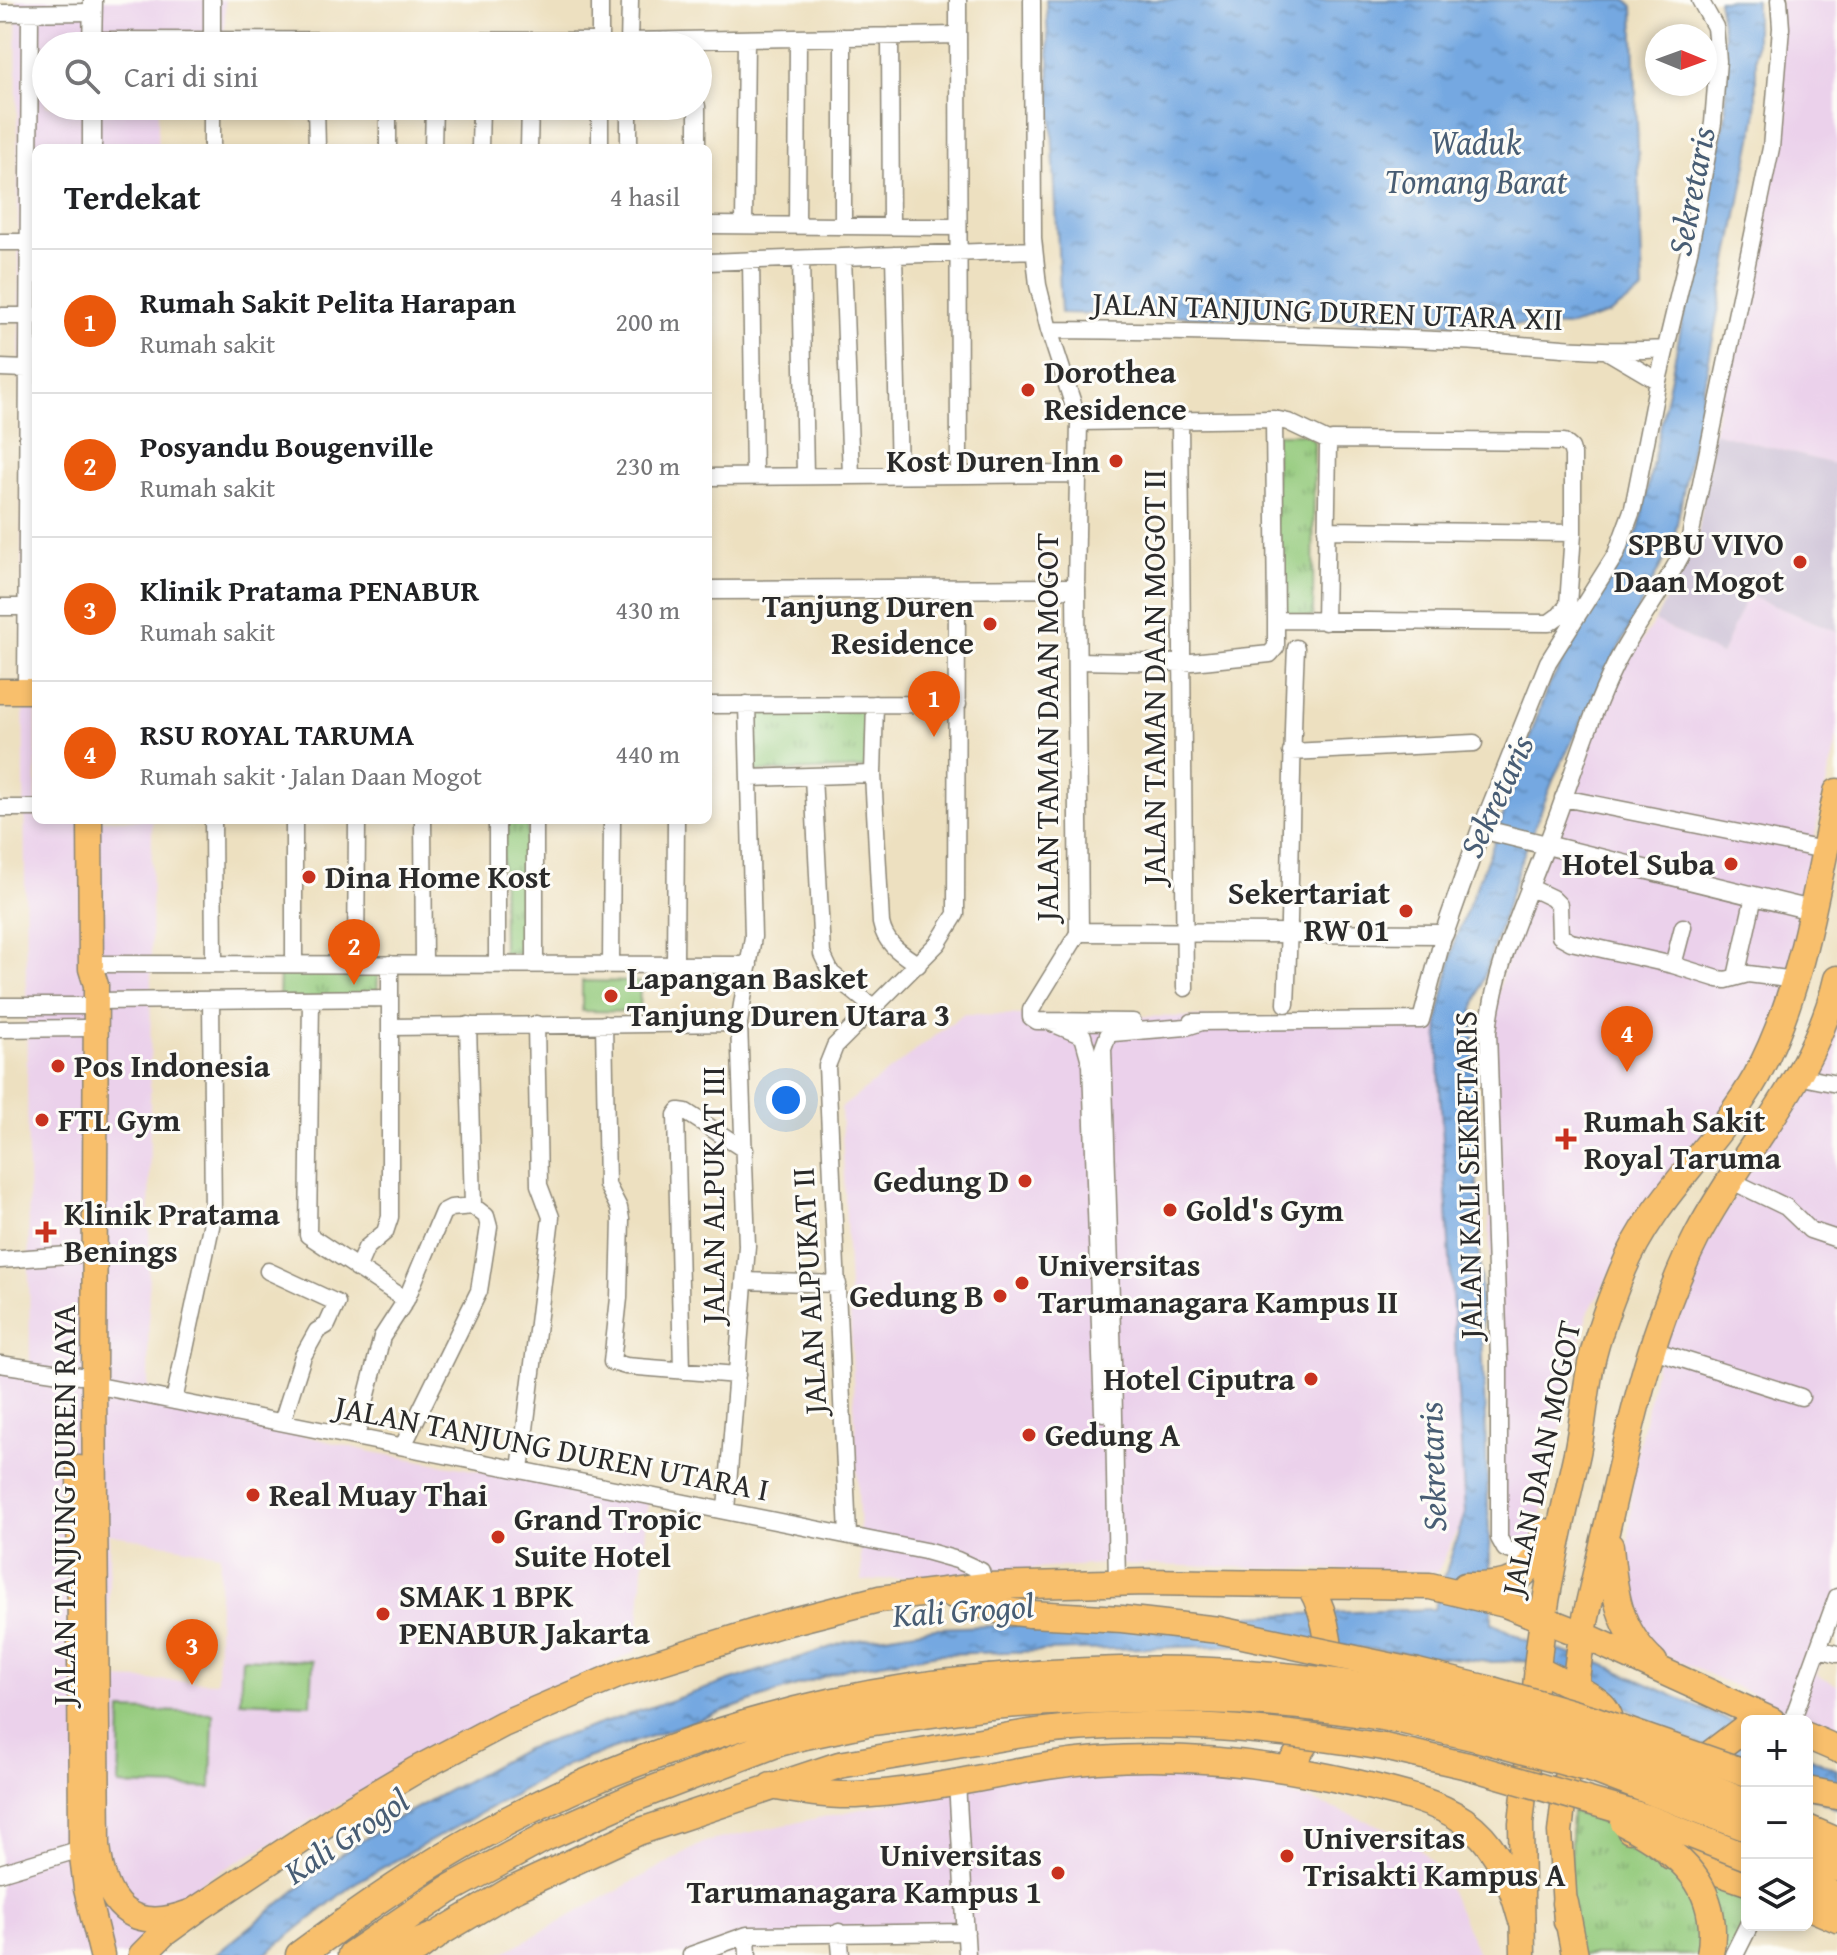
<!DOCTYPE html>
<html lang="id">
<head>
<meta charset="utf-8">
<style>
	:root { --surface:#fff; --page:#f6f6f6; --text:#202124; --muted:#757577; --line:#e0e0e0; --accent:#ea580c }
	body { margin:0; font-family:"Gentium Book Plus",serif; background:var(--page); color:var(--text) }
	.controls { position:absolute; right:24px; bottom:24px; display:grid; overflow:hidden; border-radius:12px; box-shadow:0 4px 12px #0003 }
	.controls button { width:72px; height:72px; display:grid; place-items:center; padding:0; border:0; border-bottom:2px solid var(--line); background:var(--surface); color:var(--text); font:40px sans-serif }
	.compass { position:absolute; left:1645px; top:24px; width:72px; height:72px; border-radius:50%; background:var(--surface); box-shadow:0 4px 12px #0003; rotate:91deg }
	.you { position:absolute; left:786px; top:1100px; width:28px; height:28px; margin:-20px; border:6px solid #fff; border-radius:50%; background:#1a73e8; box-shadow:0 0 0 12px #1a73e833 }
	.badge { display:grid; place-items:center; width:52px; height:52px; border-radius:50%; background:var(--accent); color:#fff; font-size:26px; font-weight:700 }
	.pin { position:absolute; translate:-50% -66px; filter:drop-shadow(0 2px 4px #0008) }
	.pin::after { content:''; position:absolute; top:42px; width:28px; height:24px; background:inherit; clip-path:polygon(0 0,100% 0,50% 100%) }
	.list { margin:0; padding:0; list-style:none }
	h2 { display:flex; justify-content:space-between; align-items:center; height:104px; margin:0; padding:0 32px; font-size:34px }
	h2 small { font-size:26px; font-weight:400; color:var(--muted) }
	.list li { display:grid; grid-template-columns:52px 1fr auto; gap:24px; align-items:center; box-sizing:border-box; height:144px; padding:0 32px; border-top:2px solid var(--line) }
	.list b { display:block; font-size:30px; white-space:nowrap }
	.list p { margin:0; font-size:26px; white-space:nowrap; color:var(--muted) }
	.list em { font-size:26px; font-style:normal; color:var(--muted) }
	.icon { flex:none; width:44px; height:44px; fill:none; stroke:currentColor; stroke-width:2; stroke-linecap:round; stroke-linejoin:round }
	.map { position:relative; flex:none; width:1837px; height:1955px; overflow:hidden }
	.search { position:absolute; background:var(--surface); box-shadow:0 4px 12px #0003; left:32px; top:32px; width:680px; height:88px; display:flex; align-items:center; gap:20px; box-sizing:border-box; padding:0 28px; border-radius:44px; color:var(--muted); font-size:30px }
	.panel { position:absolute; background:var(--surface); box-shadow:0 4px 12px #0003; left:32px; top:144px; width:680px; height:680px; border-radius:12px }
	.map>svg:first-child { display:block }
	.built { fill:#ebd1eb; fill-rule:evenodd }
	.industrial { fill:#cbbfd5 }
	.green { fill:#94ca7d; stroke:#607a54; stroke-width:2 }
	.park { fill:url(#park-tufts); stroke:#607a54; stroke-width:2 }
	.water { fill:url(#water-ripples); stroke:#506a86; stroke-width:2 }
	.lines { fill:none; stroke-linecap:round; stroke-linejoin:round }
	.minor-casing { stroke:#8c8676; stroke-width:19 }
	.tertiary-casing { stroke:#8c8676; stroke-width:21 }
	.primary-casing { stroke:#8c8676; stroke-width:27 }
	.trunk-casing { stroke:#8c8676; stroke-width:29 }
	.motorway-casing { stroke:#8c8676; stroke-width:31 }
	.minor { stroke:#fff; stroke-width:16 }
	.tertiary { stroke:#fff; stroke-width:18 }
	.primary { stroke:#f8bf6c; stroke-width:24 }
	.trunk { stroke:#f8bf6c; stroke-width:26 }
	.motorway { stroke:#f8bf6c; stroke-width:28 }
	.trunk-bridge-casing { stroke:#8c8676; stroke-width:29; stroke-linecap:butt }
	.motorway-bridge-casing { stroke:#8c8676; stroke-width:31; stroke-linecap:butt }
	.trunk-bridge { stroke:#f8bf6c; stroke-width:26 }
	.motorway-bridge { stroke:#f8bf6c; stroke-width:28 }
	.poi-dot { fill:#c8321e; stroke:#fdfcf7; stroke-width:3 }
	.labels { text-anchor:middle; stroke-width:6; stroke-linejoin:round; paint-order:stroke }
	.street-label { font-size:32px; fill:#2b2b2b; stroke:#fdfcf7 }
	.poi-label { font-size:32px; font-weight:bold; fill:#2b2b2b; stroke:#fdfcf7; text-anchor:start }
	.water-label { font-size:34px; font-style:italic; fill:#485d74; stroke:#fdfcf7 }
</style>
</head>
<body>
<div class="map">
<svg width="1837" height="1955" viewBox="0 0 1837 1955">
	<defs>
		<pattern id="park-tufts" width="24" height="20" patternUnits="userSpaceOnUse" patternTransform="scale(2)"><rect width="24" height="20" fill="#94ca7d"/><path d="M3 7l-1-3M5 7V3M7 7l1-3M15 17l-1-3M17 17v-4M19 17l1-3" fill="none" stroke="#79a467"/></pattern>
		<pattern id="water-ripples" width="26" height="14" patternUnits="userSpaceOnUse" patternTransform="scale(2)"><rect width="26" height="14" fill="#74a8e1"/><path d="M2 4q2-2 4 0t4 0M15 11q2-2 4 0t4 0" fill="none" stroke="#5f89b7"/></pattern>
	</defs>
	<rect width="100%" height="100%" fill="#fdfcf7"/>
	<filter id="ink" filterUnits="userSpaceOnUse"><feTurbulence type="fractalNoise" baseFrequency=".0125" numOctaves="2"/><feDisplacementMap in="SourceGraphic" scale="16" xChannelSelector="R" yChannelSelector="G"/><feConvolveMatrix kernelMatrix="1 2 1 2 8 2 1 2 1" color-interpolation-filters="sRGB"/></filter>
	<filter id="wash" filterUnits="userSpaceOnUse"><feTurbulence type="fractalNoise" baseFrequency=".006" numOctaves="4" result="noise"/><feDisplacementMap in="SourceGraphic" scale="32" xChannelSelector="R" yChannelSelector="G"/><feGaussianBlur stdDeviation="1.8" result="paint"/><feColorMatrix in="noise" values="0 0 0 0 0 0 0 0 0 0 0 0 0 0 0 0 0 1.4 0 .05"/><feComposite in="paint" operator="in"/></filter>
	<g filter="url(#wash)">
		<rect width="100%" height="100%" fill="#ede0c0"/>
		<path class="built" d="M16,0H225V38L158,46H46V106H158V148H36V820H152L148,1398L372,1452L648,1501L637,1651L481,1724L200,1883L125,1955H0V1365H30ZM109,1534L220,1554L217,1682L109,1679Z
			M1780,0H1837V465L1713,432L1773,162Z
			M1747,595L1837,631V736L1800,902L1792,1007L1738,1091L1645,1212L1587,1315L1533,1553L1502,1546L1483,1064L1503,971L1602,698L1655,621L1721,655Z
			M963,1014L1438,1020L1440,1090L1465,1513L1438,1572L1104,1564L862,1581L841,1108Z
			M1837,1018V1607L1816,1675L1837,1685V1732L1654,1650L1626,1581L1633,1472L1667,1315Z
			M1163,1765L1234,1779L1316,1802L1410,1837L1442,1874L1479,1955H964L962,1927L808,1936L742,1955H499L705,1842L1040,1771Z"/>
		<path class="industrial" d="M1713,432L1837,465V631L1747,595L1721,655L1655,621L1698,534Z"/>
		<path class="green" d="M582,981L640,982L639,1012L582,1011Z
			M242,1658L313,1661L311,1704L240,1701Z
			M121,1710L213,1713L211,1788L119,1785Z"/>
		<path class="park" d="M1276,434H1308L1314,442L1313,617H1273Z
			M755,709L872,710L871,768L756,772Z
			M502,820H527L528,953H503Z
			M280,969L378,970L377,1002L279,1001Z
			M1572,1811L1747,1880V1922L1738,1955H1567Z"/>
		<path class="water" d="M1046,0H1626L1633,6L1643,291L1609,314L1571,326L1061,313Z
			M1718,0H1756V118L1674,539L1556,773L1521,861L1473,1011L1474,1095L1492,1623L1523,1639L1605,1665L1747,1729V1767L1638,1716L1599,1687L1525,1661L1489,1662L1340,1646L1250,1645L939,1654L849,1668L567,1765L355,1883L265,1955H215L340,1855L392,1821L525,1749L846,1642L936,1628L1434,1609L1465,1513L1440,1090L1438,1020L1455,940L1493,845L1546,691L1639,529L1726,113L1724,35Z
			M1807,1756L1837,1770V1809L1807,1795Z"/>
	</g>
	<g filter="url(#ink)">
		<g class="lines">
			<g class="minor-casing">
				<path id="minor" d="M958,0L959,475
					M1032,0L1033,238L1038,285L1049,330L1079,422L1076,588
					M0,13L93,12
					M890,36L891,226
					M92,40L600,41
					M629,41L958,35
					M212,46V0
					M600,46V0
					M629,46L630,0
					M316,106L317,148
					M697,106V148
					M212,148V106
					M388,148V106
					M433,148L434,106
					M480,148L481,106
					M529,148L530,106
					M600,148V106
					M629,148V106
					M708,225L958,227
					M744,225L746,39
					M797,225L798,38
					M843,226V37
					M0,242H28
					M894,255L899,476
					M843,257L851,476
					M801,259L805,476
					M751,260L754,476
					M708,262L1034,250
					M0,316H34
					M1049,330C1185,331 1321,335 1458,341C1527,344 1597,354 1665,349
					M1607,351L1658,381
					M0,368L26,369
					M1180,420L1185,988
					M1079,422L1274,419L1288,422L1330,442
					M708,477L1078,474
					M1326,530L1573,533
					M0,607H25
					M1276,620L1549,623L1560,615L1568,605L1573,533V455L1571,448L1564,442L1332,440L1328,445L1325,622
					M1077,661L1182,663L1270,654L1276,647V620L1274,419
					M26,691L30,13
					M875,704L873,774L881,923C885,944 901,953 918,965
					M708,705L958,704
					M1291,752L1474,743
					M813,776L822,954L831,973L874,1008
					M749,778L873,774
					M1563,798L1824,850
					M0,808H36
					M213,820L214,964
					M294,820V964
					M423,820L424,964
					M497,820V964
					M1481,829L1548,662L1616,554L1633,508L1658,381L1690,247L1713,123L1718,61L1715,27L1700,0
					M1529,887L1552,898L1559,905L1560,936L1571,942L1673,965L1718,979L1726,980L1748,974L1795,980
					M1079,932L1031,1010V1017L1037,1021L1133,1022
					M91,964L749,965
					M356,964L357,820
					M535,964V820
					M611,964L612,820
					M675,964L676,820
					M1673,965L1683,927
					M1736,977L1754,896
					M311,999L308,1235L406,1300
					M96,1001L390,998
					M1286,1004C1292,886 1290,767 1296,648
					M0,1006H85
					M1047,1021L1083,1036L1091,1065L1103,1413
					M1192,1022L1421,1020L1444,934
					M604,1024L607,1185L619,1208L621,1219L619,1298L612,1362L626,1366L737,1375
					M468,1025L473,1206
					M390,1027L739,1023
					M0,1029L84,1028
					M1797,1076L1837,1084
					M1730,1180L1786,1207L1810,1230L1837,1239
					M0,1260L82,1254
					M357,1269L366,1248L385,1232L390,1217V964
					M268,1271L337,1303L327,1325L317,1331L303,1356L282,1422
					M746,1281L838,1284
					M1650,1349L1801,1397
					M0,1364L80,1376
					M682,1371L676,1115L679,1111L686,1112L745,1150
					M94,1385L925,1551L957,1560L981,1571L985,1586
					M174,1401L213,1217L211,1000
					M356,1437L382,1337L406,1300L443,1212L451,1208L473,1206
					M403,1446L479,1291L489,1227L486,1216L473,1206
					M520,1470L551,1217L539,1185L536,1024
					M726,1510L747,1246L739,1023L753,937L747,704
					M848,1535L827,1066L835,1046L938,943L956,914L957,589
					M1537,1558L1505,1549L1499,1538V1359L1488,1032C1495,964 1522,909 1546,846C1570,786 1587,722 1616,663C1638,620 1670,582 1690,537L1771,148L1781,28L1779,0
					M1117,1583L1113,1362L1103,1049L1108,1035L1113,1033L1186,1027L1202,1022
					M1820,1649L1837,1654
					M1792,1721L1837,1597
					M957,1783L967,1955
					M0,1873L91,1846
					M839,1932L841,1955
					M747,1935L748,1955
					M691,1955L747,1935L966,1932"/>
			</g>
			<g class="tertiary-casing">
				<path id="tertiary" d="M92,46L93,0
					M92,148V106
					M708,590L1076,588L1079,932L1444,934L1481,829L1811,910
					M1734,1955L1749,1925"/>
			</g>
			<g class="primary-casing">
				<path id="primary" d="M0,691H36
					M90,820L91,969L96,985L94,1385L98,1845C104,1903 129,1935 190,1912
					M79,1468L81,1848L86,1889L102,1955
					M1566,1922L1560,1832L1570,1744
					M1523,1955L1521,1824L1537,1668"/>
			</g>
			<g class="trunk-casing">
				<path id="trunk" d="M1610,1546C1614,1593 1618,1629 1654,1662
					M1465,1586C1513,1587 1533,1580 1544,1532
					M948,1593L997,1610L1031,1614
					M1417,1672L1492,1690
					M1575,1690C1580,1630 1595,1581 1608,1523C1631,1424 1651,1326 1698,1234C1743,1149 1815,1076 1837,979
					M1807,1736L1837,1749
					M1384,1747L1468,1766
					M1288,1768C1302,1748 1322,1721 1327,1696C1334,1662 1328,1616 1310,1586
					M1689,1770L1747,1726
					M771,1786C799,1791 827,1796 856,1795C921,1792 984,1776 1048,1766C1151,1749 1255,1760 1356,1783C1450,1805 1494,1816 1521,1918
					M1807,1790L1837,1796
					M1630,1830C1619,1800 1621,1722 1602,1705C1587,1691 1556,1679 1537,1668C1544,1595 1561,1525 1577,1453C1583,1424 1585,1393 1591,1364C1598,1332 1610,1301 1622,1272C1652,1197 1717,1146 1756,1077C1803,990 1816,887 1837,792
					M1671,1856L1747,1882
					M1807,1882L1837,1896
					M1565,1903L1575,1955
					M1807,1906L1837,1919
					M417,1950L438,1934L510,1891L638,1832L839,1765L1010,1736
					M142,1955L163,1934L196,1910L338,1816L416,1770L503,1724L620,1674L777,1625L879,1599L985,1586L1147,1582L1430,1586L1505,1604L1581,1634L1772,1721"/>
			</g>
			<g class="motorway-casing">
				<path id="motorway" d="M1413,1696L1482,1714
					M1400,1719L1477,1737
					M1807,1829L1837,1842
					M1807,1853L1837,1867
					M300,1955C346,1921 392,1888 440,1859C577,1775 752,1711 911,1688C937,1684 963,1682 989,1679
					M352,1955L448,1890L545,1837L635,1797L779,1742L805,1735L867,1722L990,1705
					M388,1955L434,1937"/>
			</g>
			<use href="#minor" class="minor"/>
			<use href="#tertiary" class="tertiary"/>
			<use href="#primary" class="primary"/>
			<use href="#trunk" class="trunk"/>
			<use href="#motorway" class="motorway"/>
			<g class="trunk-bridge-casing">
				<path id="trunk-bridge" d="M1031,1614L1122,1619L1219,1630L1417,1672
					M1492,1690L1593,1719L1747,1773
					M1010,1736C1133,1715 1261,1727 1384,1747
					M1468,1766L1648,1818L1747,1857
					M1624,1823C1680,1852 1722,1887 1710,1955"/>
			</g>
			<g class="motorway-bridge-casing">
				<path id="motorway-bridge" d="M989,1679C1135,1665 1268,1667 1413,1696
					M990,1705C1132,1694 1260,1694 1400,1719
					M1482,1714L1602,1747L1650,1763L1747,1803
					M1477,1737L1594,1769L1747,1827"/>
			</g>
			<use href="#trunk-bridge" class="trunk-bridge"/>
			<use href="#motorway-bridge" class="motorway-bridge"/>
		</g>
	</g>
	<g class="poi-dot">
		<circle cx="1028" cy="390" r="8"/>
		<circle cx="1116" cy="461" r="8"/>
		<circle cx="1800" cy="562" r="8"/>
		<circle cx="990" cy="624" r="8"/>
		<circle cx="1731" cy="864" r="8"/>
		<circle cx="309" cy="877" r="8"/>
		<circle cx="1406" cy="911" r="8"/>
		<circle cx="611" cy="996" r="8"/>
		<circle cx="58" cy="1066" r="8"/>
		<circle cx="42" cy="1120" r="8"/>
		<path d="M1562 1127h8v8h8v8h-8v8h-8v-8h-8v-8h8z"/>
		<circle cx="1025" cy="1181" r="8"/>
		<circle cx="1170" cy="1210" r="8"/>
		<path d="M42 1220h8v8h8v8h-8v8h-8v-8h-8v-8h8z"/>
		<circle cx="1022" cy="1283" r="8"/>
		<circle cx="1000" cy="1296" r="8"/>
		<circle cx="1311" cy="1379" r="8"/>
		<circle cx="1029" cy="1435" r="8"/>
		<circle cx="253" cy="1495" r="8"/>
		<circle cx="498" cy="1537" r="8"/>
		<circle cx="383" cy="1614" r="8"/>
		<circle cx="1287" cy="1856" r="8"/>
		<circle cx="1058" cy="1873" r="8"/>
	</g>
	<g class="labels">
		<g class="street-label">
			<text transform="translate(1328 311) rotate(2)" y="11">JALAN TANJUNG DUREN UTARA XII</text>
			<text transform="translate(1154 677) rotate(-90)" y="11">JALAN TAMAN DAAN MOGOT II</text>
			<text transform="translate(1047 727) rotate(-90)" y="11">JALAN TAMAN DAAN MOGOT</text>
			<text transform="translate(1468 1175) rotate(-91)" y="11">JALAN KALI SEKRETARIS</text>
			<text transform="translate(713 1195) rotate(-90)" y="11">JALAN ALPUKAT III</text>
			<text transform="translate(809 1291) rotate(-93)" y="11">JALAN ALPUKAT II</text>
			<text transform="translate(552 1448) rotate(11)" y="11">JALAN TANJUNG DUREN UTARA I</text>
			<text transform="translate(1541 1458) rotate(-78)" y="11">JALAN DAAN MOGOT</text>
			<text transform="translate(64 1505) rotate(-90)" y="11">JALAN TANJUNG DUREN RAYA</text>
		</g>
		<g class="poi-label">
			<text x="1044" y="383">Dorothea<tspan x="1044" dy="37">Residence</tspan></text>
			<text x="1100" y="472" text-anchor="end">Kost Duren Inn</text>
			<text x="1784" y="555" text-anchor="end">SPBU VIVO<tspan x="1784" dy="37">Daan Mogot</tspan></text>
			<text x="974" y="617" text-anchor="end">Tanjung Duren<tspan x="974" dy="37">Residence</tspan></text>
			<text x="1715" y="875" text-anchor="end">Hotel Suba</text>
			<text x="325" y="888">Dina Home Kost</text>
			<text x="1390" y="904" text-anchor="end">Sekertariat<tspan x="1390" dy="37">RW 01</tspan></text>
			<text x="627" y="989">Lapangan Basket<tspan x="627" dy="37">Tanjung Duren Utara 3</tspan></text>
			<text x="74" y="1077">Pos Indonesia</text>
			<text x="58" y="1131">FTL Gym</text>
			<text x="1584" y="1132">Rumah Sakit<tspan x="1584" dy="37">Royal Taruma</tspan></text>
			<text x="1009" y="1192" text-anchor="end">Gedung D</text>
			<text x="1186" y="1221">Gold's Gym</text>
			<text x="64" y="1225">Klinik Pratama<tspan x="64" dy="37">Benings</tspan></text>
			<text x="1038" y="1276">Universitas<tspan x="1038" dy="37">Tarumanagara Kampus II</tspan></text>
			<text x="984" y="1307" text-anchor="end">Gedung B</text>
			<text x="1295" y="1390" text-anchor="end">Hotel Ciputra</text>
			<text x="1045" y="1446">Gedung A</text>
			<text x="269" y="1506">Real Muay Thai</text>
			<text x="514" y="1530">Grand Tropic<tspan x="514" dy="37">Suite Hotel</tspan></text>
			<text x="399" y="1607">SMAK 1 BPK<tspan x="399" dy="37">PENABUR Jakarta</tspan></text>
			<text x="1303" y="1849">Universitas<tspan x="1303" dy="37">Trisakti Kampus A</tspan></text>
			<text x="1042" y="1866" text-anchor="end">Universitas<tspan x="1042" dy="37">Tarumanagara Kampus 1</tspan></text>
		</g>
		<g class="water-label">
			<text x="1476" y="154">Waduk<tspan x="1476" dy="39">Tomang Barat</tspan></text>
			<text transform="translate(1691 191) rotate(-79)" y="12">Sekretaris</text>
			<text transform="translate(1496 796) rotate(-65)" y="12">Sekretaris</text>
			<text transform="translate(1432 1467) rotate(-92)" y="12">Sekretaris</text>
			<text transform="translate(963 1610) rotate(-4)" y="12">Kali Grogol</text>
			<text transform="translate(346 1836) rotate(-34)" y="12">Kali Grogol</text>
		</g>
	</g>
</svg>
<div class="controls">
<button>+</button>
<button>−</button>
<button><svg class="icon" aria-label="layers" viewBox="0 0 24 24"><path d="M12 4l9 5-9 5-9-5zM3 14l9 5 9-5"/></svg></button>
</div>
<svg class="compass" viewBox="-18 -18 36 36"><path d="M0-13l5 13h-10z" fill="#e53935"/><path d="M0 13l5-13h-10z" fill="#757577"/></svg>
<div class="you"></div>
<div class="pin badge" style="left:934px;top:737px">1</div>
<div class="pin badge" style="left:354px;top:985px">2</div>
<div class="pin badge" style="left:192px;top:1685px">3</div>
<div class="pin badge" style="left:1627px;top:1072px">4</div>
<div class="search"><svg class="icon" aria-label="search" viewBox="0 0 24 24"><circle cx="10" cy="10" r="6"/><path d="M15 15l6 6"/></svg>Cari di sini</div>
<section class="panel">
<h2>Terdekat<small>4 hasil</small></h2>
<ul class="list">
<li><span class="badge">1</span><div><b>Rumah Sakit Pelita Harapan</b><p>Rumah sakit</p></div><em>200 m</em></li>
<li><span class="badge">2</span><div><b>Posyandu Bougenville</b><p>Rumah sakit</p></div><em>230 m</em></li>
<li><span class="badge">3</span><div><b>Klinik Pratama PENABUR</b><p>Rumah sakit</p></div><em>430 m</em></li>
<li><span class="badge">4</span><div><b>RSU ROYAL TARUMA</b><p>Rumah sakit · Jalan Daan Mogot</p></div><em>440 m</em></li>
</ul>
</section>
</div>
</body>
</html>
